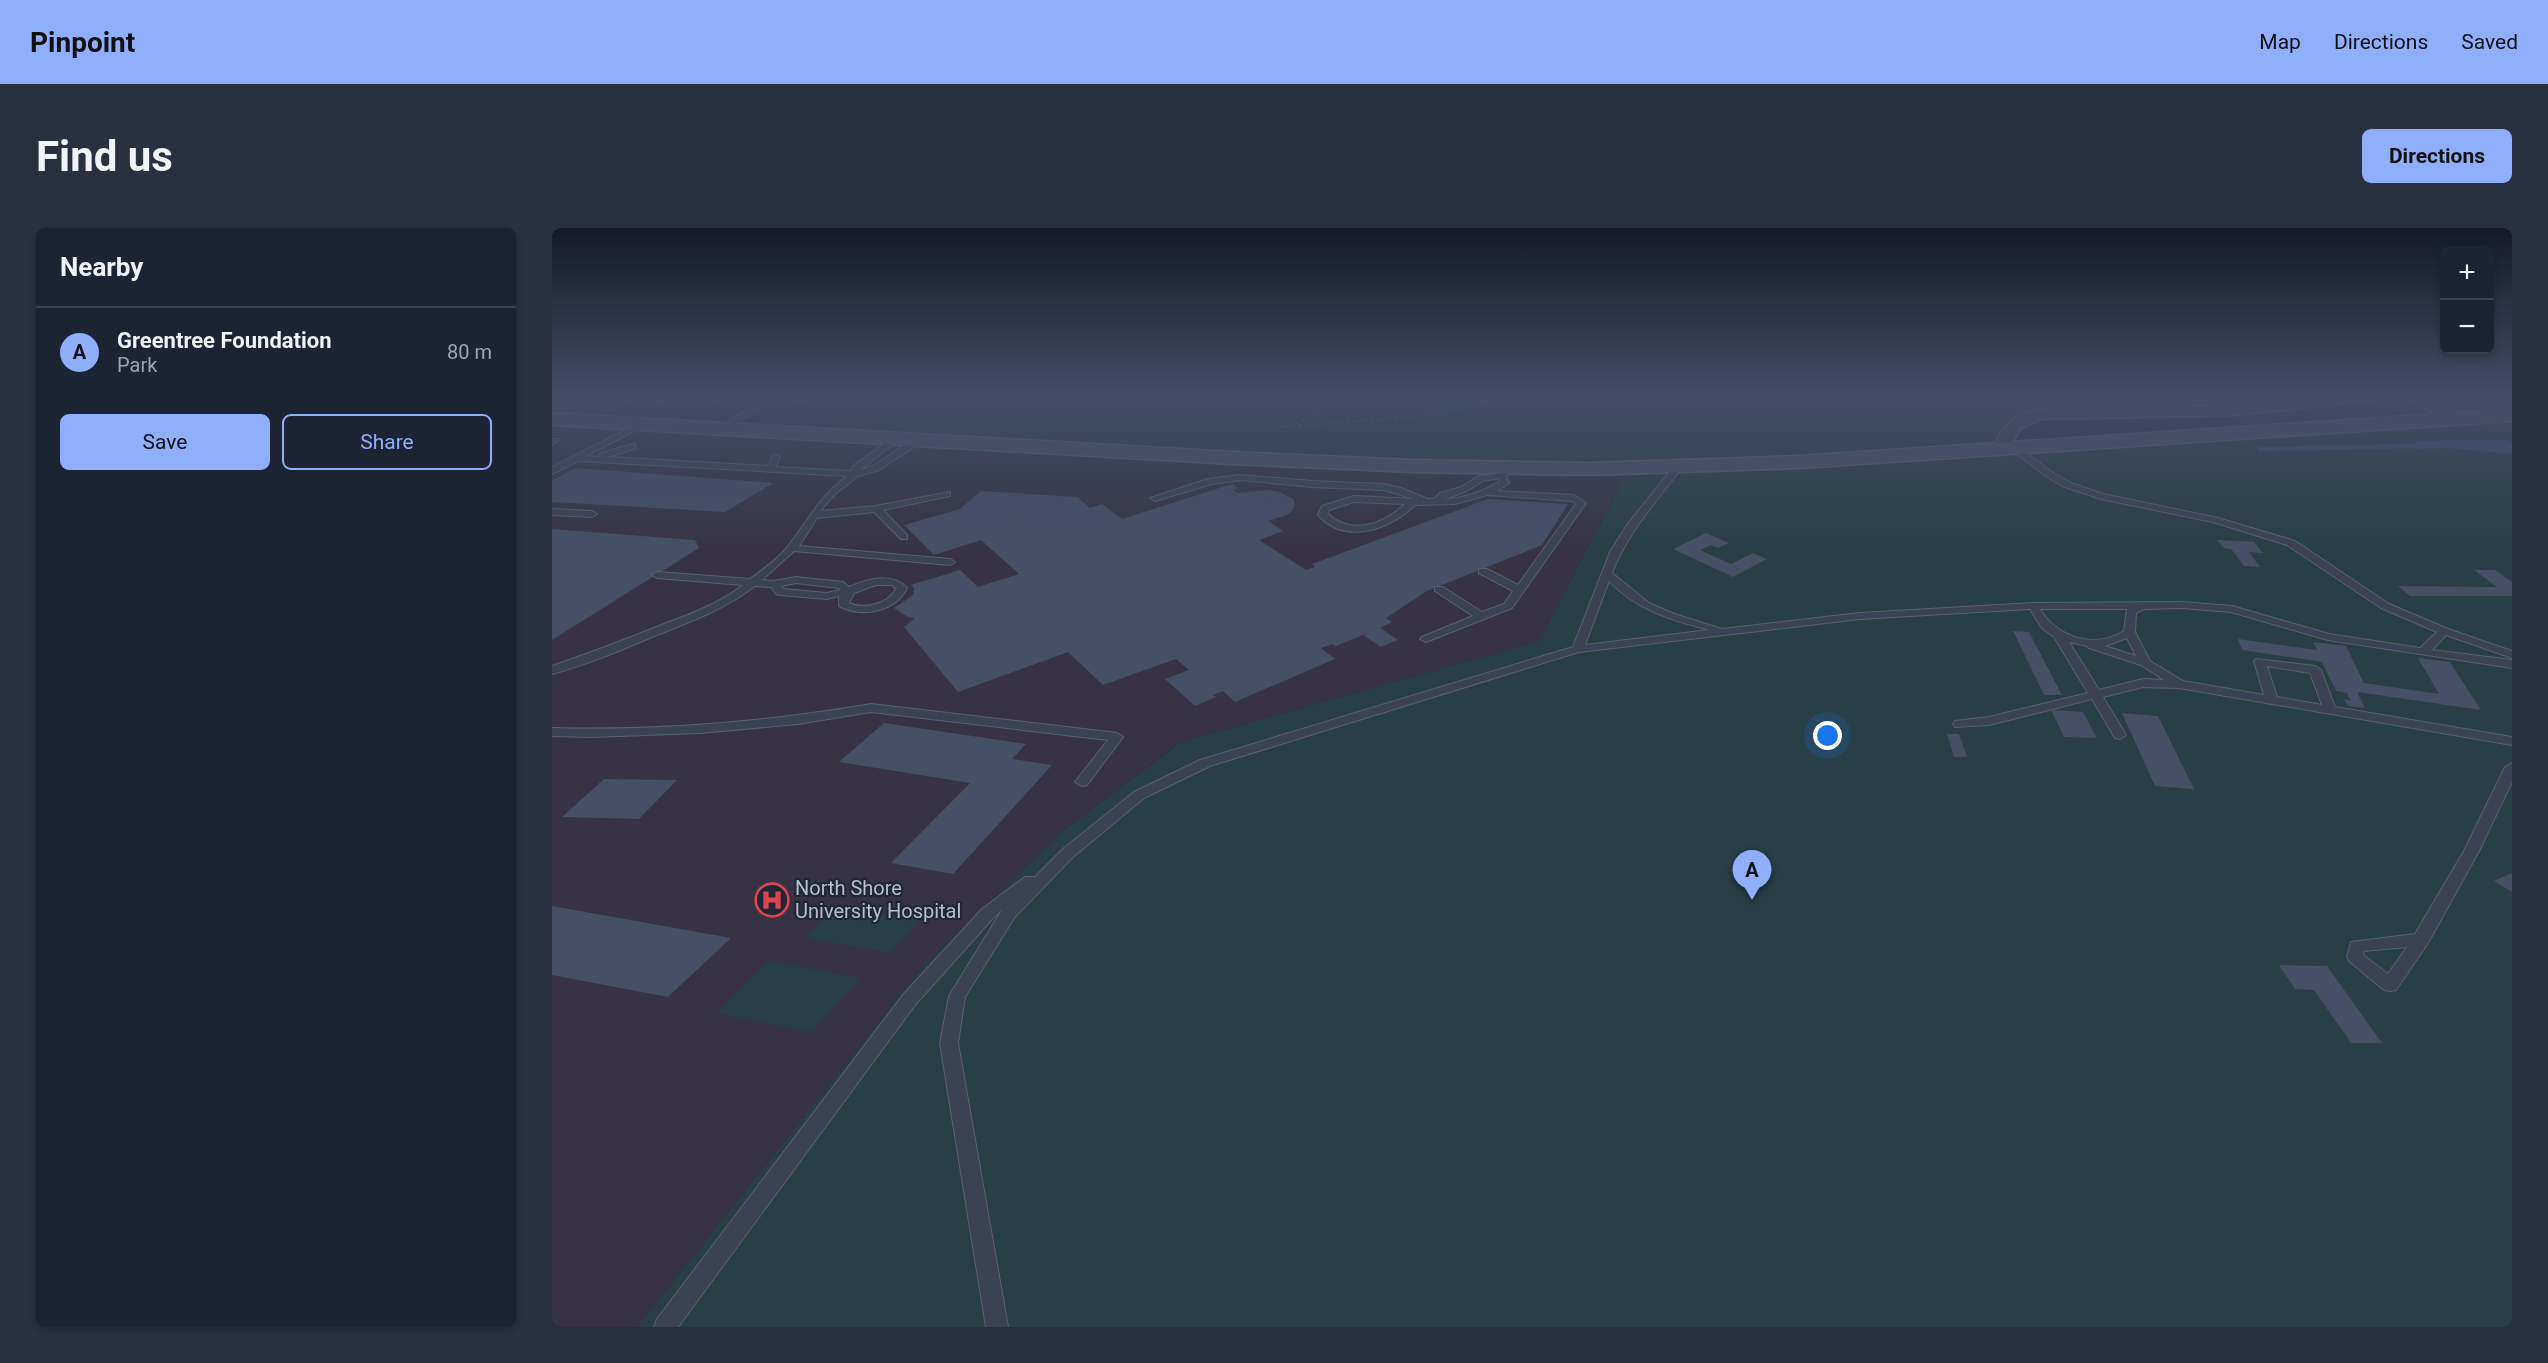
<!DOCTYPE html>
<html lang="en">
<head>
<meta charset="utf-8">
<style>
	:root { --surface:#1c2433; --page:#29303f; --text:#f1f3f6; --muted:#a0a4ac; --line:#3a414e; --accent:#8faefb }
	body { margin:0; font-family:Roboto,sans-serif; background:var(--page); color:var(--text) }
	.controls { position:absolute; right:18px; top:18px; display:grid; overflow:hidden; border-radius:9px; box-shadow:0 3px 9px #0003 }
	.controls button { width:54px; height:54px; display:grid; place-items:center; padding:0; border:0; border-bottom:2px solid var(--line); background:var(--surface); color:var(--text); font:30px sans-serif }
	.you { position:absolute; left:1276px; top:508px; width:21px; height:21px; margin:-15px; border:4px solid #fff; border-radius:50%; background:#1a73e8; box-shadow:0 0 0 9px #1a73e833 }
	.badge { display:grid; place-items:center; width:39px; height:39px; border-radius:50%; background:var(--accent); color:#111; font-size:20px; font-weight:700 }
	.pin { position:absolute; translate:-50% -50px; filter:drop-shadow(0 2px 3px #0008) }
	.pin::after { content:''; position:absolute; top:32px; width:21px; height:18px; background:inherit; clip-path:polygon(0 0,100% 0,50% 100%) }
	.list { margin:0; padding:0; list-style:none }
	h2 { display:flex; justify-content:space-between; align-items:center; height:78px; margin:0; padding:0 24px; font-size:26px }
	h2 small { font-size:20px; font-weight:400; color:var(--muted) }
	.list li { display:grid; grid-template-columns:39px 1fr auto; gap:18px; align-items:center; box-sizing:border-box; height:90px; padding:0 24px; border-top:2px solid var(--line) }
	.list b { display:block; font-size:22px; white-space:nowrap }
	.list p { margin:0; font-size:20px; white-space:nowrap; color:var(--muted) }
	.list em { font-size:20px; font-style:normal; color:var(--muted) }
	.actions { display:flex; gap:12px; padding:18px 24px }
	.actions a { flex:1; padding:14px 0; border:2px solid var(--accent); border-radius:9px; text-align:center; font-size:21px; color:var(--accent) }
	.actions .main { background:var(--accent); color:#111 }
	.map { position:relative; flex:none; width:1960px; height:1099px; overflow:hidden; border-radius:9px }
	header { display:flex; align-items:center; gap:36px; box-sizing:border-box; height:84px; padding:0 30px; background:var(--accent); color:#111 }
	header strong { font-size:28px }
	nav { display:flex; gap:33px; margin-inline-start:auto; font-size:21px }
	.intro { display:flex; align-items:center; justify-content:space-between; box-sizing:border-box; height:144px; padding:0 36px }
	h1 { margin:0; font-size:42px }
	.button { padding:15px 27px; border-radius:9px; background:var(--accent); color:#111; font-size:21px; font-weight:700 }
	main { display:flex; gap:36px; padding:0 36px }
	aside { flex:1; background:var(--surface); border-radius:9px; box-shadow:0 3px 9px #0003 }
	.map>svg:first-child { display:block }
	.medical { fill:#373344 }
	.green { fill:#283f45 }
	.water { fill:#3b4b6d }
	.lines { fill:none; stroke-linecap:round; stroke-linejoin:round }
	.stream { stroke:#3b4b6d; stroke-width:4.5 }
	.building { fill:#454f66 }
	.lane-casing { stroke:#596071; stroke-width:2 }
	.street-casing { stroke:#596071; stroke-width:3 }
	.secondary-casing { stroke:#596071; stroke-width:3 }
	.path { stroke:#475c61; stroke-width:2; stroke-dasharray:3 3; stroke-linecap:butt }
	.lane { fill:#3b4253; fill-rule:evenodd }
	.street { fill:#3b4253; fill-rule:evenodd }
	.secondary { fill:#495166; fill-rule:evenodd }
	.labels { text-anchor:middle; stroke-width:4.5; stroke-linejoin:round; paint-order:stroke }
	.poi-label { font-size:20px; fill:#b8becd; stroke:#1f2739; text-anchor:start }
</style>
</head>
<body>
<header>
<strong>Pinpoint</strong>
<nav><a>Map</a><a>Directions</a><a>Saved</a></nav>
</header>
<div class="intro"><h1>Find us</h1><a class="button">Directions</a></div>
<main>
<aside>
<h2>Nearby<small></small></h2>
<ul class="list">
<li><span class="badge">A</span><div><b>Greentree Foundation</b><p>Park</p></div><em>80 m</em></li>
</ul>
<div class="actions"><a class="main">Save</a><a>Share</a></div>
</aside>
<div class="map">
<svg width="1960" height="1099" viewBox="0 0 1960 1099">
	<rect width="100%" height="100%" fill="#263044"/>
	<path class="medical" d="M0,193L1078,238L987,413L628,514L511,603L369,741L85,1099H0Z"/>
	<path class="green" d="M90,168L47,188L0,186L2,168Z
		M306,168H1586L1608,183L1510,184L1463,194L1435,220L1960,187V1099H85L369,741L511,603L629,514L987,413L1078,239H1025L269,207L287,195Z
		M284,677L368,692L339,725L253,710Z
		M216,733L309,750L260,804L164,785Z"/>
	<path class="water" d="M882,168H954C937,178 904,185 885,178Z
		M1900,212H1954L1960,214V226L1894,220L1866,221L1858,218L1865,214Z"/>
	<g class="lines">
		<path class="stream" d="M1708,221L1864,218"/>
	</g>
	<path class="building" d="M109,168H130L125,171L170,172L156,180L90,178Z
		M248,168H261L246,177H233Z
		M1615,168H1645L1655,173L1628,176Z
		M23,240L221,255L173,284L0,274V253Z
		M680,256L686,260L681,262L685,265L717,262L728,264L741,271L743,275L741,282L735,287L716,293L731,303L707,312L754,342L763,339L760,336L936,271L1016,276L990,317L875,363L834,390L840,394L828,400L846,412L829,419L811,407L784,418L780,416L769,420L783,431L683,474L671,463L661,467L664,469L643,478L613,451L637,442L624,431L551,457L516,424L406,464L352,399L363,390L356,389L342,380L361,367L362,360L359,357L408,342L426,359L467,346L429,312L382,327L352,297L408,281L429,263L525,269L538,280L550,276L570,291Z
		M0,301L143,312L147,320L0,412Z
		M1154,305L1177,315L1166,320L1159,317L1148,322L1179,336L1201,325L1215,331L1181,349L1121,321Z
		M1665,312L1702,314L1711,325L1697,324L1708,339L1692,338L1679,321L1672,320Z
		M1922,342H1943L1960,354V368H1858L1846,358L1945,359Z
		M1461,403L1477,404L1510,467H1492Z
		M1686,411L1765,422L1761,414L1794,418L1812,455L1887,466L1866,430L1898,434L1929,482L1805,464L1813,480L1796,478L1792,471L1799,473L1795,465L1784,463L1770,434L1690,422Z
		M1499,482L1531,484L1545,510L1512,509Z
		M1570,485L1606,488L1642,561L1603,558Z
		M332,495L474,516L460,531L500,537L401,646L339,635L418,555L287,534Z
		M1395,506H1407L1415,529H1402Z
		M52,551L125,552L87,591L10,589Z
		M1960,645V664L1942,653Z
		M0,678L179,710L116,769L0,747Z
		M1727,737L1775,738L1830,815H1799L1762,762L1743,761Z"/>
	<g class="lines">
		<g class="lane-casing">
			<path id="lane" d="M193,168L213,169L214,176L172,203H166V199L206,175V172Z
				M1813,168H1823L1835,176L1828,178Z
				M89,194H92V198L34,228L46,229L47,226L80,216L83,217V221L55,229L216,238L221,227L224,226L228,229L224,239L299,243L301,238L340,210L347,212L308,242L321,238L362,211H368V215L327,242L306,248L282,267L268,283L324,278L398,264V268L331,282L355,307V311H349L322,284L265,290L247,318L398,331L403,334L398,337L242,323L210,352L222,353L244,349L291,354L297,359C315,351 340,344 355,360C343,384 310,390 287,378V368L275,371L228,367L224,366L219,359L203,358C172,382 135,395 100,409C67,423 34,437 0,446V438C38,425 75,411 112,396C139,386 168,375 191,357L105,350L100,347L105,344L198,351C212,341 227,330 237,317C259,288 265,272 295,248L26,233L0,246V239ZM244,355L287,360L288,362L275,365L231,361L229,358ZM324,357H340L344,361C336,376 312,382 297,375L302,365Z
				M0,211H5L6,213L0,217Z
				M1462,216L1501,245L1519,255L1551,266L1666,290L1743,313L1837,376L1896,401L1960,423V430L1894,407L1880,422L1960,432V440L1776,412L1679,384L1630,380L1592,381L1584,385L1583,404L1598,433L1631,453L1712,467L1702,433L1704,431L1763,438L1769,442L1783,479L1960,509V517L1627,460L1591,459L1551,469L1574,507L1568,511L1563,510L1540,471L1437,497L1403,499L1401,496L1403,493L1437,489L1536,465L1502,409L1490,400L1478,381L1308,391L1027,424L658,538L592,570L521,629L462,690L413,769L406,815L456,1099H434L388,815L397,768L450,682L442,689L363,777L126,1099H102L105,1091L351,767L430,681L473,649H483L511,621L582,564L648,532L1021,419L1058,324L1075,297L1123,237L1130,239C1105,274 1076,303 1060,345L1097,375L1122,386L1170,401L1308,385L1481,375L1630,374L1680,378L1777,406L1868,420L1885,404L1829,380L1735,317L1661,294L1549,271L1513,259L1495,249L1459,221V217ZM1057,353C1085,382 1119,392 1157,402L1033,417ZM1488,381H1575L1572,403C1543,421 1505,410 1488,381ZM1575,410L1584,428L1553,418ZM1517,414L1535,418L1537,420L1589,437L1612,452L1591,451L1547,462ZM1715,438L1758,445L1770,477L1725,469Z
				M958,238L962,241L954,248L957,255L945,263L1022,267L1034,275L960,380L874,414L868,411L870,409L921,388L883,363V359H891L930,384L952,376L961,363L927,345V341H935L966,357L1024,276L1020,273L935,267L903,276L863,277C838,301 794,318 766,287L770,278L802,268L862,271L832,262L760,259L688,252L660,256L603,273L598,270L656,251L688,247L760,253L832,256L849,260L876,271L883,270L888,265L909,259L925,249L946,245ZM946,250L947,254C930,264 913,270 893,271L915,263L931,253ZM802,274L853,276C832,296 800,308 776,286L777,282Z
				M0,281L40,283L45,286L40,289L0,287Z
				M319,476L565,505L571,509L535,557L530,558L523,554L556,512L319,484L246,496L148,505L40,509L0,508V500C107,503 213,494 319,476Z
				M1960,535V554L1927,623L1876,715L1844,762L1838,763L1832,762L1797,733L1795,729L1799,714L1863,706L1912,623L1953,539ZM1855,719L1836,746L1811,727L1812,723Z"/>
		</g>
		<g class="street-casing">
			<path id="street" d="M1777,168H1822L1814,173L1682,187L1488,191L1468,201L1455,224H1443L1441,220C1451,197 1463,187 1487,181L1682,177Z
				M1850,168H1870L1909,187L1911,190L1903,195L1897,193Z"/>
		</g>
		<g class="secondary-casing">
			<path id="secondary" d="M1960,181V193L1247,240L1037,247L862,244L681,236L0,197V185L681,224L862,232L1037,235L1247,228Z"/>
		</g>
		<path class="path" d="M760,168L768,181L763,189L729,199L894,186"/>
		<use href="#lane" class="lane"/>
		<use href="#street" class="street"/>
		<use href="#secondary" class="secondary"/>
	</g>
	<linearGradient id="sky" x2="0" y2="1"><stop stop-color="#151a25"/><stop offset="0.52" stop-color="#414e67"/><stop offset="1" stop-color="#414e67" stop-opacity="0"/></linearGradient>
	<rect width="1960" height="322" fill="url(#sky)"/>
	<defs>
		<g id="hospital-ring" transform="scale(1.725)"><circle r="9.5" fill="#1f2739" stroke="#e0444e" stroke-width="1.5"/><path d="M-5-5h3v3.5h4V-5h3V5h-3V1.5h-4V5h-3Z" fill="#e0444e"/></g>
	</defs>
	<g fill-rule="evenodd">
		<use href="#hospital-ring" x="220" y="672"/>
	</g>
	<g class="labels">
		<g class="poi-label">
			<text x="243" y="667">North Shore<tspan x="243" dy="23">University Hospital</tspan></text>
		</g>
	</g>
</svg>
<div class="controls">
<button>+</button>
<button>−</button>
</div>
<div class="you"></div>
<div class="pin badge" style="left:1200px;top:672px">A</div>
</div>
</main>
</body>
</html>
